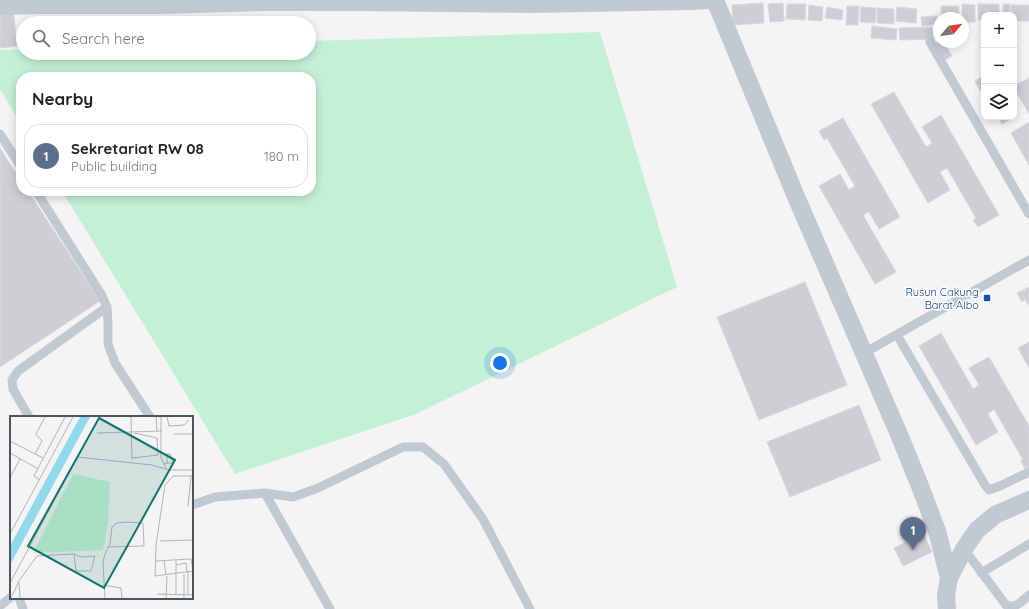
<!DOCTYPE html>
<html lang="en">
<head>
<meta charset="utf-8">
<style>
	:root { --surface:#fff; --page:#f2f2f2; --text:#222; --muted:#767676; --line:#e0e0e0; --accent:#1a73e8 }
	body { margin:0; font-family:Quicksand,sans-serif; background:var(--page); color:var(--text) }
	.controls { position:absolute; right:12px; top:12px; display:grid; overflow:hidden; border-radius:8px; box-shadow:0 2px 10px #0003 }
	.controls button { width:36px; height:36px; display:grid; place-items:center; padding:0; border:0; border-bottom:1px solid var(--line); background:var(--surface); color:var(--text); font:20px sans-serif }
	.compass { position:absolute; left:933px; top:12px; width:36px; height:36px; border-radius:50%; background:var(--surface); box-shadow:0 2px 10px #0003; rotate:61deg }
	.you { position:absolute; left:500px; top:363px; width:14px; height:14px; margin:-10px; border:3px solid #fff; border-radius:50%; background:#1a73e8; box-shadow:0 0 0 6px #1a73e833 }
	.badge { display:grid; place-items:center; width:26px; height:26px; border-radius:50%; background:var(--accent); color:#fff; font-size:13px; font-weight:700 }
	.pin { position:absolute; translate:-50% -33px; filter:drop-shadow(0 1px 2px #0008) }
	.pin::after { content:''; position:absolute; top:21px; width:14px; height:12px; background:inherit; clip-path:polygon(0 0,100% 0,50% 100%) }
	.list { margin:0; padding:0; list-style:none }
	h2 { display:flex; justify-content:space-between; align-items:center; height:52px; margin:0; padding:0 16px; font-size:17px }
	h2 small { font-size:13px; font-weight:400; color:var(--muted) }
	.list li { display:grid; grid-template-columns:26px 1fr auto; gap:12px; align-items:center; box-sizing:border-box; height:64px; margin:0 8px 8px; padding:0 8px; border:1px solid var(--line); border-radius:16px }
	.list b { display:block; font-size:15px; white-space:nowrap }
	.list p { margin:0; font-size:13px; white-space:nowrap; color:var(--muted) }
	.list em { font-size:13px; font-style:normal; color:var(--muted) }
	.icon { flex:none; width:22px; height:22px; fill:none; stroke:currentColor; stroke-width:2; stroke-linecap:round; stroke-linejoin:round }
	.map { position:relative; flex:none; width:1029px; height:609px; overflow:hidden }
	.search { position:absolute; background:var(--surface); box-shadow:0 2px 10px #0003; left:16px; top:16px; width:300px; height:44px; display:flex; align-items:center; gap:10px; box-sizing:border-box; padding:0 14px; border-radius:22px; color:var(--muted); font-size:15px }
	.panel { position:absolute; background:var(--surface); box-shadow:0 2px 10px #0003; left:16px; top:72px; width:300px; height:124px; border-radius:16px }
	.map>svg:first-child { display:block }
	.green { fill:#c3f1d5 }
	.building { fill:#cdcfd5; stroke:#d7d9de }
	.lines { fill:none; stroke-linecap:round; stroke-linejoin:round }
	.service { stroke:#c1cad2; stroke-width:9 }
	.minor { stroke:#c1cad2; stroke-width:18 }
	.transit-dot { fill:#1a4fb4; stroke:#fff; stroke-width:1.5 }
	.labels { text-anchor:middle; stroke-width:3; stroke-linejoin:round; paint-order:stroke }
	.transit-label { font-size:11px; fill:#164399; stroke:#fff; text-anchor:end }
	.inset-road { fill:none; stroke:#b1b4b9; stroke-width:1 }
	.view { fill:#0f766e; fill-opacity:0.15; stroke:#0f766e; stroke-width:2 }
	.inset-edge { fill:none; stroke:#4a5661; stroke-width:2 }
</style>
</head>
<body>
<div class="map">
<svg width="1029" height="609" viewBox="0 0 1029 609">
	<rect width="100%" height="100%" fill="#f5f3f3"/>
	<path class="green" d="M600,32L677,287L416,414L235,474L62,191H311V77H21V124L0,89V50L23,49V53H309V41Z"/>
	<path class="building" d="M763,3L764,23L733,25L732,5Z
		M783,3L784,21L770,22L768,4Z
		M787,4H806L805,20L786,19Z
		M962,4L975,5V22H963V18H962Z
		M978,4H999V15H984V20H978Z
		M1003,4H1010V15H1003Z
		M809,5L823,7L822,21L808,20Z
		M1011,5H1029V21H1014V15H1011Z
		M847,6H859L858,25H846Z
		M941,6H959V18H941Z
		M827,7L843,10L842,20L825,18Z
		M861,7L876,8L875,23L860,22Z
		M897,7L917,9L916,23L896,21Z
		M877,8L894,9V24L877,23Z
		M13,9L17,46L0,48V10Z
		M937,16L938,24L922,26L921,17Z
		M872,26L897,29L896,40L871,38Z
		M932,27L933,39L900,40L899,28Z
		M939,42H944L952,56L943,61L934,44Z
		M984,75V97L975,81Z
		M1029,78V114L1014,88V86Z
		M894,92L926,147L932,143L922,127L941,115L999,215L978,227L973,220L976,218L947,168L940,172L950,190L928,203L871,104Z
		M998,117H1010L1011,119L1002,124Z
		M843,118L900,217L879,229L869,212L863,215L896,272L875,284L819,186L840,174L849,190L855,186L827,138L824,140L819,131Z
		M1029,122V165L1011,133Z
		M0,148L21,181V191H28L100,301L0,367Z
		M805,282L847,385L759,420L717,317Z
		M1029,287V306L1025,299L1022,302L1017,293Z
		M941,333L973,389L979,385L969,368L989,357L1029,426V467L1025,469L1021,461L1023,460L994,409L988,414L998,432L976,445L919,346Z
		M1029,342V368L1018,348Z
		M859,405L881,460L790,497L767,442Z
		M923,533L932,552L903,566L894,548Z"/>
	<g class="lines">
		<path class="service" d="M930,42L1029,214
			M0,134L21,167
			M36,191L101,294L107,307L108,323V344L115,363L150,417
			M897,335L985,485L989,490L1000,486L1029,472
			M864,353L1029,260
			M29,417L13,389L12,380L18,371L107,307
			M265,493L330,609
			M192,505L215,497L265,493L293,497L318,488L403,447H423L444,464L483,519L530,609
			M964,549L1006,605C1016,609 1022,601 1029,595
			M981,573L1029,544
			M19,598L23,609
			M0,606L11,597"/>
		<path class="minor" d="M715,0L797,199L898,432L920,486L937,531L949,578
			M0,6L41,5H160L264,2H358L533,4L690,1L711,0
			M947,609L946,595L949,578L964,549L977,530L995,515L1029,500"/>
	</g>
	<rect class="transit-dot" x="983" y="294" width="8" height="8" rx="2"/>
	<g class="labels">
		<g class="transit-label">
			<text x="979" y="296">Rusun Cakung<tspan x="979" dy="13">Barat Albo</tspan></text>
		</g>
	</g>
	<g transform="translate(10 416)">
		<rect width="183" height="183" fill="#f5f3f3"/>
		<path d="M63,58L100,66L98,107L93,134L23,137Z" fill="#c3f1d5"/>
		<path d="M70,1H80L0,149V130Z" fill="#90daee"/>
		<path class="inset-road" d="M121,1L122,43M146,1L147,15M151,1V42L156,52M157,1L159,10L174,9L179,4M87,17L152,15M164,18H183M0,25L33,42M0,37L28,53M25,38L32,25L26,18L35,1M67,41L142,49L159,54H183M122,42L148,39L147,22L124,17M153,48L157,47H163V46L160,38H157V47M183,60H163L155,69L146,129L145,160L183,155M0,62L10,43M30,64L24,60L55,1M178,90L181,60M0,118L63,1M150,125L183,124M145,145L181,143L183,154M154,145L156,159M166,145V178M166,149L176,147L177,157M178,156V179M174,158V182M0,167L89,1M9,167L10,182M93,169L111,172L112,182M147,178L183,179M1,182L9,165L27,140L62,138H64L71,141L85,140L81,155H66L64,138M95,182L93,146L95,138L98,131L100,128L102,111L107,107L116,106L133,107L134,130L98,131M156,182L157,160"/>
		<path class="view" d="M89,2L165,44L94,172L18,130Z"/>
		<rect width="183" height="183" class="inset-edge"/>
	</g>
</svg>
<div class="controls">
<button>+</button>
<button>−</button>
<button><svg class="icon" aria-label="layers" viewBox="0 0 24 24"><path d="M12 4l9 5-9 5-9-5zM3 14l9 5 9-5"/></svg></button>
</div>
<svg class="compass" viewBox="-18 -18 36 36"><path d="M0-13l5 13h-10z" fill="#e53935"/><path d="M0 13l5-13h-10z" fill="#767676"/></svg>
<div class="you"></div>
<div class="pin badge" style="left:913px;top:550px;background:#5c6f8a">1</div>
<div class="search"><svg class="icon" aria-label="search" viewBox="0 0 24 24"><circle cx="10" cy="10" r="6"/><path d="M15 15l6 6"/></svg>Search here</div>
<section class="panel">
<h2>Nearby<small></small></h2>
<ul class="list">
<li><span class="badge" style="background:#5c6f8a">1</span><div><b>Sekretariat RW 08</b><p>Public building</p></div><em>180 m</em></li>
</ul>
</section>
</div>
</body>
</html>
